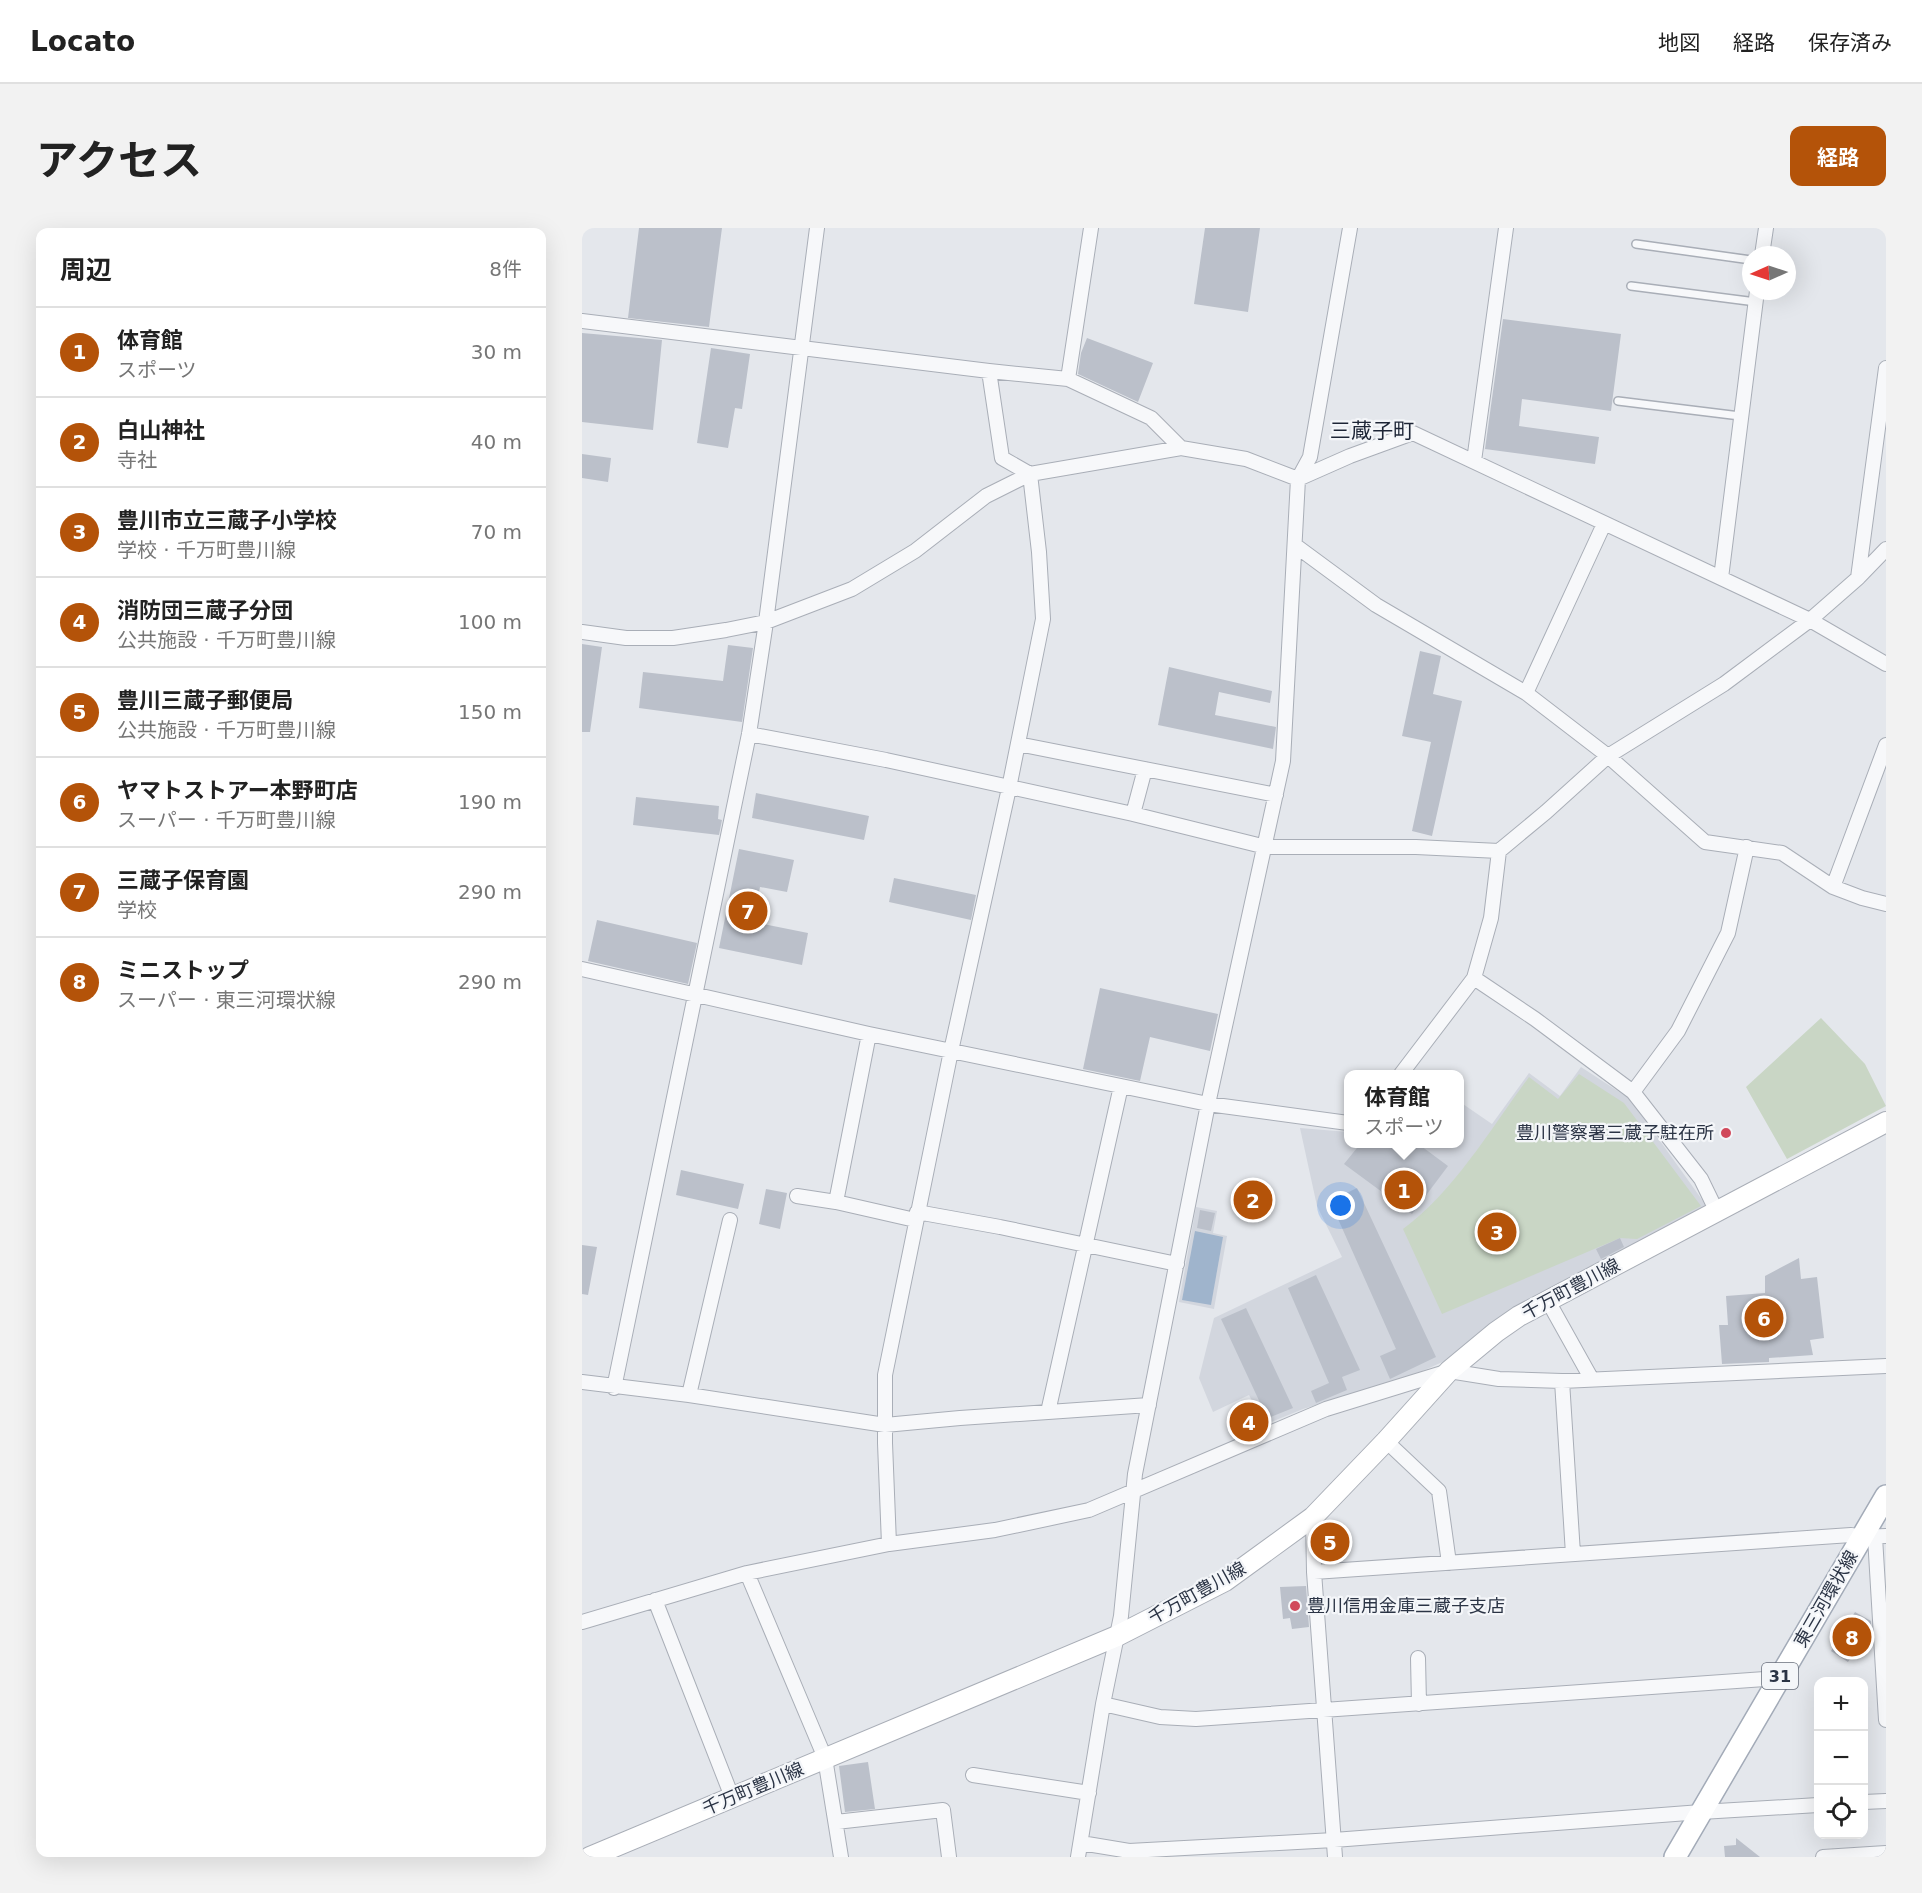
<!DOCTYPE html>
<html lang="ja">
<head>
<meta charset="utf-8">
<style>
	:root { --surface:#fff; --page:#f2f2f2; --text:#222; --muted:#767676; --line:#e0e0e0; --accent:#b45309 }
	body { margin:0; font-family:"DejaVu Sans","Noto Sans JP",sans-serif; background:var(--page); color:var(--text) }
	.controls { position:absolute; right:18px; bottom:18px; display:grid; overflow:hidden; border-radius:12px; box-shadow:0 6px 24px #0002 }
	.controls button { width:54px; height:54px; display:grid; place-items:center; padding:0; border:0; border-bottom:2px solid var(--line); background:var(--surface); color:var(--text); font:30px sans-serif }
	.compass { position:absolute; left:1160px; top:18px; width:54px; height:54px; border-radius:50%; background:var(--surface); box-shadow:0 6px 24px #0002; rotate:267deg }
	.you { position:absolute; left:759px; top:978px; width:21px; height:21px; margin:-15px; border:4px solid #fff; border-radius:50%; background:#1a73e8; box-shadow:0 0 0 9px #1a73e833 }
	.badge { display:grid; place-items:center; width:39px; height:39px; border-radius:50%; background:var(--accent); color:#fff; font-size:20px; font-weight:700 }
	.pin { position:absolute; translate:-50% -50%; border:3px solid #fff; box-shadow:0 2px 6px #0006 }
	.popup { position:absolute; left:762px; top:842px; width:120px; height:78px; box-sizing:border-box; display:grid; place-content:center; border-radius:12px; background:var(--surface); filter:drop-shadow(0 2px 4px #0005); font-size:20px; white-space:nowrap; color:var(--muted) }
	.popup b { font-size:22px; color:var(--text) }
	.popup::after { content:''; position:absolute; left:50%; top:100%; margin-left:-12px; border:12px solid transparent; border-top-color:var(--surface) }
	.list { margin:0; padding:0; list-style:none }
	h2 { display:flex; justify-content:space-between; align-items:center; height:78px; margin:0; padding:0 24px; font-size:26px }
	h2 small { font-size:20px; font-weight:400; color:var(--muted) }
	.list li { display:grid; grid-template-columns:39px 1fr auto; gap:18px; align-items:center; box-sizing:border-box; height:90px; padding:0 24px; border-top:2px solid var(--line) }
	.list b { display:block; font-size:22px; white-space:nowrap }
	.list p { margin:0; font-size:20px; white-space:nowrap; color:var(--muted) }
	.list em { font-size:20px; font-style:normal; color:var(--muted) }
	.icon { flex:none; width:33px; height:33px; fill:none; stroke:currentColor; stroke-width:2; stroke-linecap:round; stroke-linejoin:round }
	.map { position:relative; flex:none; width:1304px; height:1629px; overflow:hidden; border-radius:12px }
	header { display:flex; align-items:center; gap:36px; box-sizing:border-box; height:84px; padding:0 30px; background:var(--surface); border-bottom:2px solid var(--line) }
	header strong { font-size:28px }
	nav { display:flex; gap:33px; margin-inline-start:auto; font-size:21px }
	.intro { display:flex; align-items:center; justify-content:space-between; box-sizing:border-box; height:144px; padding:0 36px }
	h1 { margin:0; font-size:42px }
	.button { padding:15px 27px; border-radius:12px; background:var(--accent); color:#fff; font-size:21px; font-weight:700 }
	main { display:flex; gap:36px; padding:0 36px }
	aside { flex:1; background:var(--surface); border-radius:12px; box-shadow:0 6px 24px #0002 }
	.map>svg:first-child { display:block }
	.built { fill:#d2d6de }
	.green { fill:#c9d6c5 }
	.water { fill:#9fb4cc }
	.building { fill:#bbc0ca }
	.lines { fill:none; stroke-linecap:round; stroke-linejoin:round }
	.lane-casing { stroke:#a9aeb7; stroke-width:10 }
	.street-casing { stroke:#a9aeb7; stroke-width:16 }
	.secondary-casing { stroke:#a9aeb7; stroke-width:22 }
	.primary-casing { stroke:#a3abb8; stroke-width:24 }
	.lane { stroke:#f7f8fa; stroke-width:7 }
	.street { stroke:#f7f8fa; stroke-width:14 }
	.secondary { stroke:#fff; stroke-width:20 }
	.primary { stroke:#fff; stroke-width:21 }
	.poi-dot { fill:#d1495b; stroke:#f4f6f9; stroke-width:2 }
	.labels { text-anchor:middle; stroke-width:4.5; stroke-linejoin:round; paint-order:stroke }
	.shield { fill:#f4f6f9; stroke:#676e7b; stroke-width:1.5 }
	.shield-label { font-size:16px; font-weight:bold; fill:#2b3445 }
	.poi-label { font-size:18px; fill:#2b3445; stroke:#f4f6f9; text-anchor:end }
	.street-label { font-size:18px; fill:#2b3445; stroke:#f4f6f9 }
	.quarter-label { font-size:21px; fill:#1d2536; stroke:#f4f6f9 }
</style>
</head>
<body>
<header>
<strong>Locato</strong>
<nav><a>地図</a><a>経路</a><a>保存済み</a></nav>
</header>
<div class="intro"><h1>アクセス</h1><a class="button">経路</a></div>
<main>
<aside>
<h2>周辺<small>8件</small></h2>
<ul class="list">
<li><span class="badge">1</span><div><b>体育館</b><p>スポーツ</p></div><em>30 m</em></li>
<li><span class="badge">2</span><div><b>白山神社</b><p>寺社</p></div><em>40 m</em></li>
<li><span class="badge">3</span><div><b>豊川市立三蔵子小学校</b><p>学校 · 千万町豊川線</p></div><em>70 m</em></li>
<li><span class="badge">4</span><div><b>消防団三蔵子分団</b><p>公共施設 · 千万町豊川線</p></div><em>100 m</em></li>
<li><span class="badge">5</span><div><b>豊川三蔵子郵便局</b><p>公共施設 · 千万町豊川線</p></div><em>150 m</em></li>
<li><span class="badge">6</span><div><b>ヤマトストアー本野町店</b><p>スーパー · 千万町豊川線</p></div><em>190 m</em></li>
<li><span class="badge">7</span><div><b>三蔵子保育園</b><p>学校</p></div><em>290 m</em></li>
<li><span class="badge">8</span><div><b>ミニストップ</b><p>スーパー · 東三河環状線</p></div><em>290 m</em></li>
</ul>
</aside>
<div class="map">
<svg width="1304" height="1629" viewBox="0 0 1304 1629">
	<rect width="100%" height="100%" fill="#e4e7ec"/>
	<path class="built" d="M999,839L1048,871L1126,980L880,1125L832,1147L721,1181L682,1197L667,1167L631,1184L617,1150L632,1090L760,1029L735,978L718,900L766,904V916H878V874L910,896L947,845L978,868Z
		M614,979L635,983L631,1005L645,1008L632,1081L597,1074Z"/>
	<path class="green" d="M1239,790L1283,836L1304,878L1205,931L1164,859Z
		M997,846L1042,875L1119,978L1055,1011L1038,1010L860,1086L821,1001C871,965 910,899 947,849L976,871Z"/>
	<path class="water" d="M613,1003L641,1009L629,1077L600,1072Z"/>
	<path class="building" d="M57,0H140L127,99L46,90Z
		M623,0H678L666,84L612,76Z
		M921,91L1039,106L1029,183L940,171L937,198L1017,209L1013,236L903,221Z
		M0,105L80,112L71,202L0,194Z
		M505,110L571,135L556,174L496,146L499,125Z
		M129,120L168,126L160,181L153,180L146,220L115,215Z
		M0,226L29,230L26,254L0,250Z
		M0,416L20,419L8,504H0Z
		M146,417L171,420L160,494L57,480L61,444L141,453Z
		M838,423L859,428L851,466L880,473L850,608L830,603L849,514L820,508Z
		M587,439L690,463L688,475L637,464L633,487L694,499L691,521L576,497Z
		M174,565L287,588L282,612L170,590Z
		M54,569L137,578L136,591L140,592L137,607L51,597Z
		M157,621L212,632L205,664L178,659L171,694L226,705L220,737L137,720Z
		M312,650L394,667L389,692L307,674Z
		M15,692L115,715L106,756L6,733Z
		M518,760L636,786L628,823L568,809L558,853L501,841Z
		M779,915H835L866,938L830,986L762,936Z
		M99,942L162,956L156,981L94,967Z
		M775,960L854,1129L808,1151L798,1128L814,1121L748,973Z
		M184,961L205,965L198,1001L177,996Z
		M618,982L633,985L629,1003L615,1000Z
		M1038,1010L1042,1019L1019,1031L1014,1021Z
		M0,1017L15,1019L6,1067L0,1066Z
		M1217,1030L1219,1051L1235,1049L1242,1110L1228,1112L1231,1127L1187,1130V1134L1140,1136L1137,1097H1146L1144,1068L1183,1065V1048Z
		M734,1047L778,1142L760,1149L765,1162L734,1175L729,1163L747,1155L706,1060Z
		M664,1080L711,1180L674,1195L676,1198L665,1204L658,1188L680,1179L639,1091Z
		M756,1299L758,1329L744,1330L742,1300Z
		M724,1358L727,1399L710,1401L708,1390L701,1391L698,1359Z
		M1273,1384L1289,1393V1397L1266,1434L1249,1423Z
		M286,1534L293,1581L263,1584L257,1538Z
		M1154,1610L1178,1629H1143L1142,1618L1154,1617Z"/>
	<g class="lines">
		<g class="lane-casing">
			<path id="lane" d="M1054,16L1169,32
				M1049,58L1174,74
				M1036,173L1158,188"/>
		</g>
		<g class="street-casing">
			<path id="street" d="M1180,27L1184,0
				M0,93L407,143L486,151L569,190L599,220
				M407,143L420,230L448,246
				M486,151L509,0
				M892,233L924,0
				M714,318L794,377L944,465L1026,528L1123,614L1200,625L1251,659L1280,670L1304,676
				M1139,350L1175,63
				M1276,350L1304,140
				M0,404L44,410H91L144,402L184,394L270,361L333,323L404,268L448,246L599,220L664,231L716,251L768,228L831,205L1228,392L1304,436
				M944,465L1022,296
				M167,506L304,532L551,586L684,619H834L917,623L964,584L1026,528L1142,456L1228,392L1276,350L1304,321
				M436,516L694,567
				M551,586L563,541
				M1251,659L1304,517
				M0,741L287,806L626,876L766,895
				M892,750L953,791L1051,864L1119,951L1135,984
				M819,846L892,750L909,690L917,623
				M1051,864L1096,803L1146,705L1165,619
				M215,968L254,974L333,992
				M254,974L287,806
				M335,984L418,999L595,1036
				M966,1073L1009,1150
				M980,1153L991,1326
				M0,1154L107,1167L303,1197L378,1190L567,1177
				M32,1160L167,506L184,394L235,0
				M107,1167L148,992
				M466,1184L539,858
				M804,1213L857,1263L867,1335
				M731,1289L732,1344L753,1629
				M1293,1309L1304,1492
				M307,1316L303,1215V1147L369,823L427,560L461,391L457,324L448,246
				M732,1344L1269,1307L1280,1309L1304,1308
				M165,1345L243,1530L259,1629
				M73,1372L150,1569
				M0,1394L165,1345L307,1316L413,1302L507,1282L744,1181L867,1143L917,1151L980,1153L1304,1138
				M836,1430L837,1476
				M521,1476L578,1489L614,1491L1197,1450
				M391,1547L507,1565
				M1282,1574L1304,1573
				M254,1594L361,1582L367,1629
				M499,1615L547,1623L752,1612L1119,1584L1236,1577
				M496,1629L521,1476L539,1388L553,1246L626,876L701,533L716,251L728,229L768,0
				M1241,1629L1304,1625"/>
		</g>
		<g class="secondary-casing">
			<path id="secondary" d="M8,1629L535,1408L643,1353L731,1289L804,1213L867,1143L914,1104L937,1088L1304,894"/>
		</g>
		<g class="primary-casing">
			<path id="primary" d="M1093,1629L1304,1268"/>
		</g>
		<use href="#lane" class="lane"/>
		<use href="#street" class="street"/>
		<use href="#secondary" class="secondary"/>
		<use href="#primary" class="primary"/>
	</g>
	<g class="poi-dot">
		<circle cx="1144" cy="905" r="6"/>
		<circle cx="713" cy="1378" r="6"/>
	</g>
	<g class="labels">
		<rect class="shield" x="1180" y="1435" width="36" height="26" rx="4.5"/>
		<g class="shield-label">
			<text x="1198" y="1454">31</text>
		</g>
		<g class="poi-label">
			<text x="1132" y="911">豊川警察署三蔵子駐在所</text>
			<text x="725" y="1384" text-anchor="start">豊川信用金庫三蔵子支店</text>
		</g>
		<g class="street-label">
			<text transform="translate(989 1061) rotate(-28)" y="6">千万町豊川線</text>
			<text transform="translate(615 1365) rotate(-29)" y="6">千万町豊川線</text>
			<text transform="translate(1244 1371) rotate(-60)" y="6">東三河環状線</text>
			<text transform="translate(171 1561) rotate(-23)" y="6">千万町豊川線</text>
		</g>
		<g class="quarter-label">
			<text x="790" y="210">三蔵子町</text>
		</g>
	</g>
</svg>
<div class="controls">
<button>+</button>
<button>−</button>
<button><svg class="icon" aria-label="locate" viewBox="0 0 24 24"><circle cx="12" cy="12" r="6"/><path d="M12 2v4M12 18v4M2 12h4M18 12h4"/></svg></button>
</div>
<svg class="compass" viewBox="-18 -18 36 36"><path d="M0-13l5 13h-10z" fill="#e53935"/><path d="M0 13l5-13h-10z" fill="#767676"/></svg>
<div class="you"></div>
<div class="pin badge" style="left:822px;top:962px">1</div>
<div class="popup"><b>体育館</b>スポーツ</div>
<div class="pin badge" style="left:671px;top:972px">2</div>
<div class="pin badge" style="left:915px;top:1004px">3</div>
<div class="pin badge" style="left:667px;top:1194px">4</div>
<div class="pin badge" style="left:748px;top:1314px">5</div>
<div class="pin badge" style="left:1182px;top:1090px">6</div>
<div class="pin badge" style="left:166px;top:683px">7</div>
<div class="pin badge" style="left:1270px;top:1409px">8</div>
</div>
</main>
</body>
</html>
